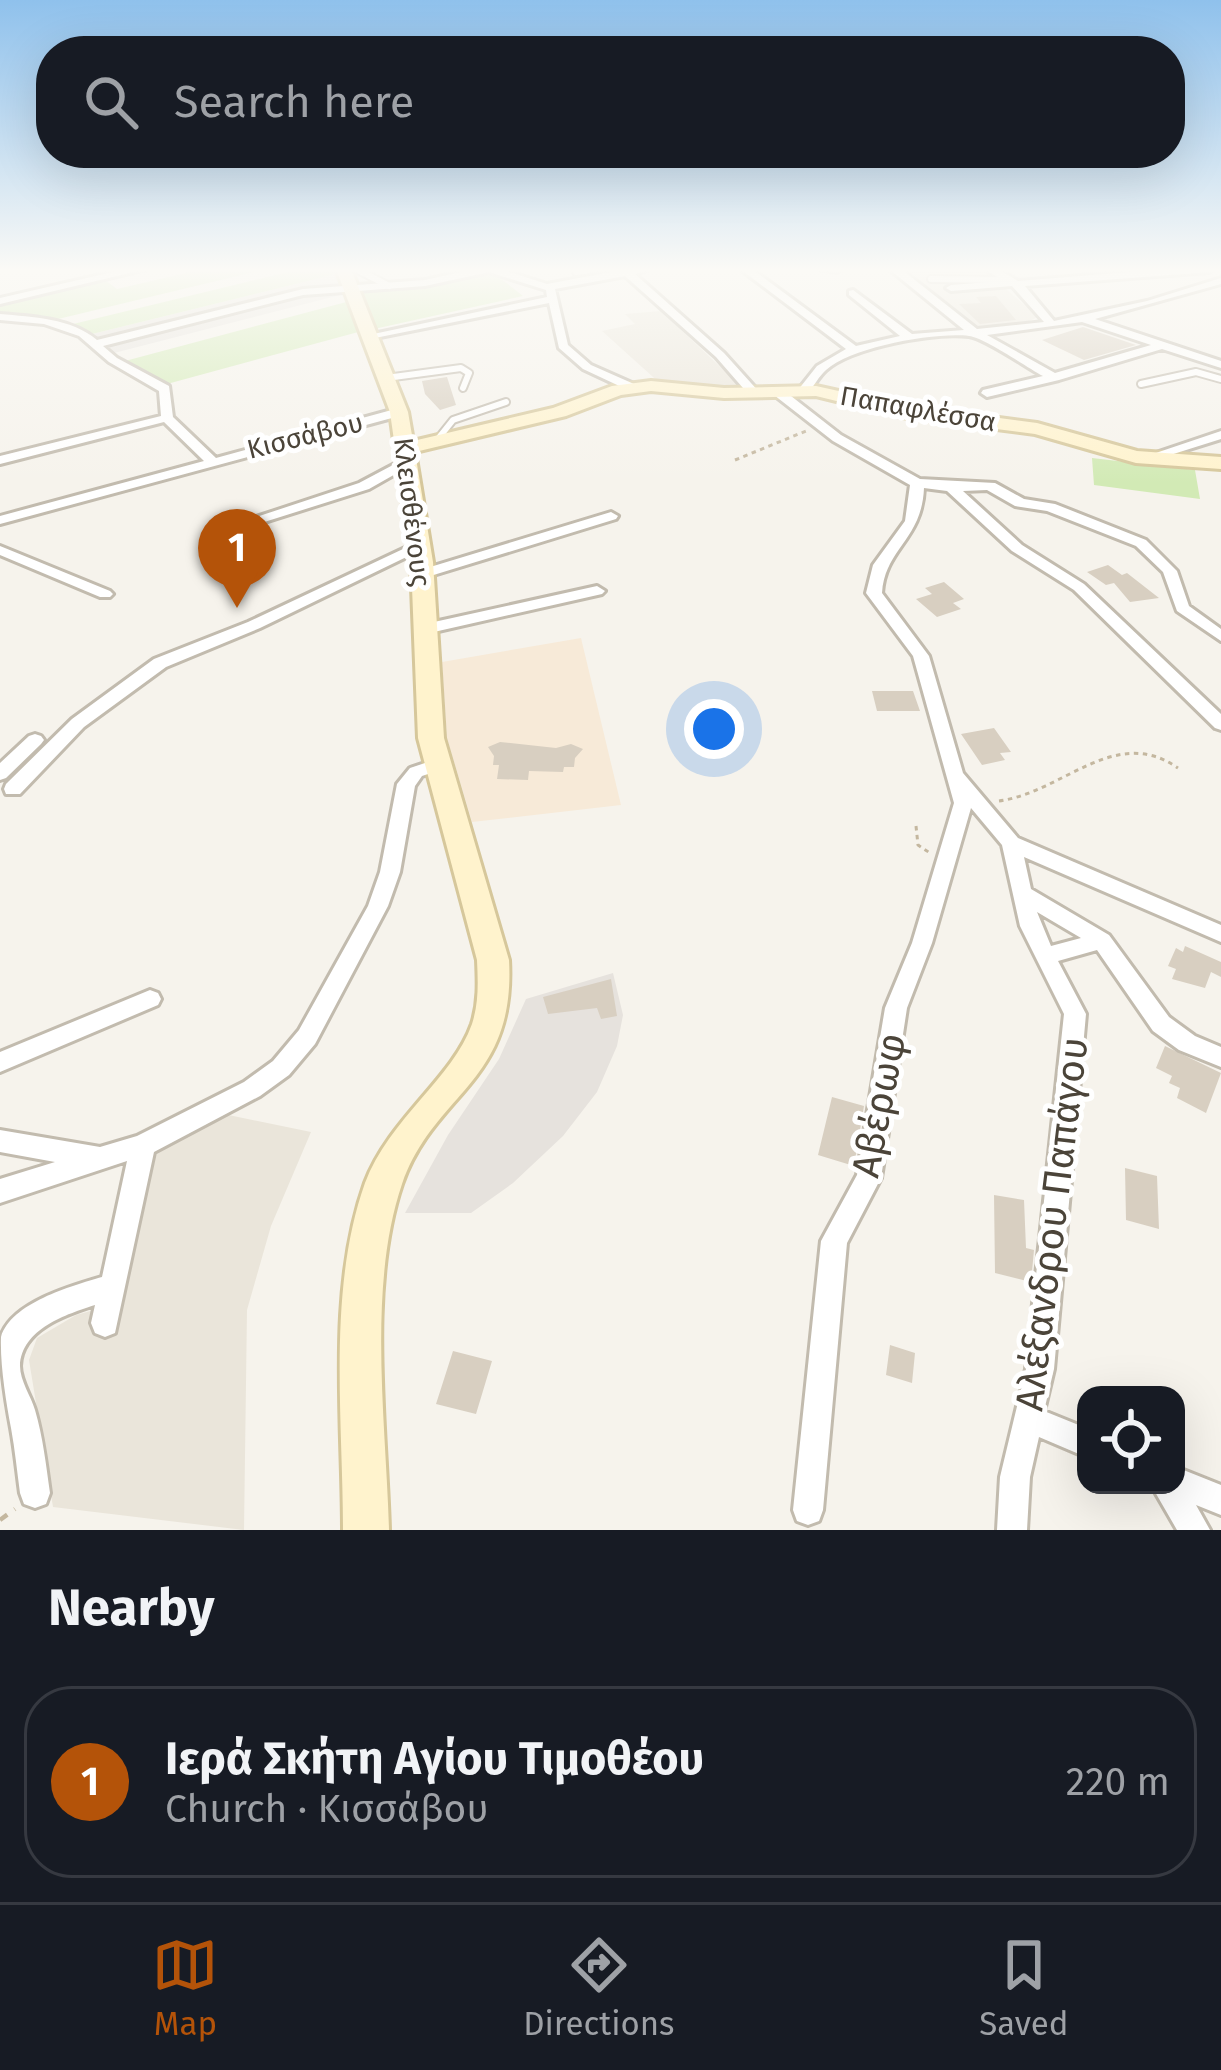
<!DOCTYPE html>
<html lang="en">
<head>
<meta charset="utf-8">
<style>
	:root { --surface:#171b24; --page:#20242c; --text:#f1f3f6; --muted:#9ea1a6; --line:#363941; --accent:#b45309 }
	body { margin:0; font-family:"Fira Sans",sans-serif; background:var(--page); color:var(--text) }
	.controls { position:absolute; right:36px; bottom:36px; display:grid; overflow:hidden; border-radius:24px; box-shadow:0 12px 48px #0002 }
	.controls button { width:108px; height:108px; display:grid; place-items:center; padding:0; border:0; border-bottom:3px solid var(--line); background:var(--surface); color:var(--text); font:60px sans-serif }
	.you { position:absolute; left:714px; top:729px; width:42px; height:42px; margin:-30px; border:9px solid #fff; border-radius:50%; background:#1a73e8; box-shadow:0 0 0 18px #1a73e833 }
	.badge { display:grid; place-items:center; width:78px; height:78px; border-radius:50%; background:var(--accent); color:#fff; font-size:39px; font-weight:700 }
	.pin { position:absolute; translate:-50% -99px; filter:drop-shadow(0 3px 6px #0008) }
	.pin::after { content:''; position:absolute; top:63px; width:42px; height:36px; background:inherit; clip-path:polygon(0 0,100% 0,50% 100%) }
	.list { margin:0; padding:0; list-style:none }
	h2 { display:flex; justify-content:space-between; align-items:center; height:156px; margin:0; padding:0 48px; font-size:51px }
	h2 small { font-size:39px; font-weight:400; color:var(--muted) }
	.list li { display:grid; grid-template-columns:78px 1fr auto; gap:36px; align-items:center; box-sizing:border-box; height:192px; margin:0 24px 24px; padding:0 24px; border:3px solid var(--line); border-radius:48px }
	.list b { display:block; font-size:45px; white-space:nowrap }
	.list p { margin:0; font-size:39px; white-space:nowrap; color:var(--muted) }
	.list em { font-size:39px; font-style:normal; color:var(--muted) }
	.icon { flex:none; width:66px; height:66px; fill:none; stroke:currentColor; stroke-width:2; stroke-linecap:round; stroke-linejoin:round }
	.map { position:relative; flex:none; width:1221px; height:1530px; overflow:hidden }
	.search { position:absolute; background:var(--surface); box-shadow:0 12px 48px #0002; left:36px; right:36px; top:36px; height:132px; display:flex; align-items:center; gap:30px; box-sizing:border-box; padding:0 42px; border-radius:48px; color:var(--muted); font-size:45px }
	.sheet { height:372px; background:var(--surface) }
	nav { display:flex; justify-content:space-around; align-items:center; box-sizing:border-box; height:168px; border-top:3px solid var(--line); background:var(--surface); font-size:33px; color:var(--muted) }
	nav a { display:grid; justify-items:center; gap:6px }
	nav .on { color:var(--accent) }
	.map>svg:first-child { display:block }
	.residential { fill:#eae5da }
	.commercial { fill:#f7ead8 }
	.industrial { fill:#e6e2dd }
	.green { fill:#d2eab5 }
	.building { fill:#d8cfc1 }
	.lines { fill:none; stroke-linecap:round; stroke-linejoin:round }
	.lane-casing { stroke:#c2bbae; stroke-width:10 }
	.street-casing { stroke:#c2bbae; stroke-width:6 }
	.secondary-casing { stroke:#d6c79b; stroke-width:6 }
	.path-far1 { stroke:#c4b79f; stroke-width:3; stroke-dasharray:4.5 4.5; stroke-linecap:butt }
	.path { stroke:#c4b79f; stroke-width:4.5; stroke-dasharray:9 9; stroke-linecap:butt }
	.lane { stroke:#fff; stroke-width:6 }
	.street { fill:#fff; fill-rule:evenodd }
	.secondary { fill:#fff3cd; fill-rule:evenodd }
	.labels { text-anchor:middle; stroke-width:10; stroke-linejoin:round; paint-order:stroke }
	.far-street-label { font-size:27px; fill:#4b4439; stroke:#fff }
	.near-street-label { font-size:39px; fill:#4b4439; stroke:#fff }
</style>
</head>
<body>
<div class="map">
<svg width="1221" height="1530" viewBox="0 0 1221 1530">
	<rect width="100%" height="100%" fill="#f6f3ec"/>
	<path class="residential" d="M908,269H983L1038,317L1016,327L977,331Z
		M661,311L746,391L663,386L602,331L635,324L625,314Z
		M219,1113L311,1132L271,1226L247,1310L244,1530L53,1507L29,1360L37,1338L76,1315L116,1304L156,1149Z"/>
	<path class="commercial" d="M581,638L621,805L472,822L447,738L442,662Z"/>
	<path class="industrial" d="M340,273L348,293L114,353L92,334Z
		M613,973L623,1015L617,1046L597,1092L563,1136L513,1183L471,1213H405L448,1135L499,1059L526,999Z"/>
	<path class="green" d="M203,269H266L58,319L0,314V304L105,280L117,289Z
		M300,269H338L340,273L92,334L69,325Z
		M491,271L523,296L374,329L360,293Z
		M350,301L362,331L167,384L125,361Z
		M1092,458L1195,470L1200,499L1094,485Z"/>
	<path class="building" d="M996,296L1016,320L980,324L959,304L981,303L976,297Z
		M1083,327L1136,345L1084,360L1042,340Z
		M447,377L456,405L440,410L425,394L422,381Z
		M1108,565L1122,575L1127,573L1159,598L1130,602L1114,583L1106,585L1087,572Z
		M944,582L964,599L953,603L961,609L937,617L916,599L932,594L925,588Z
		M872,691H913L920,711H877Z
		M994,728L1011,752L1000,753L1005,760L982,765L961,734Z
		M500,742L556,748L571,744L583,749L575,758L574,767H564L563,772L529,771L528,780L497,779L499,765H493L494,756L488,747Z
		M1185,946L1221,962V977L1211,972L1205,988L1172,979L1176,969L1168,966L1176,948L1183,952Z
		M611,979L617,1016L601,1019L597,1008L548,1014L543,997Z
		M1165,1046L1221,1073L1206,1113L1177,1098L1180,1088L1169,1083L1172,1076L1156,1068Z
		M832,1097L864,1106L854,1166L818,1155Z
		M1125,1168L1157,1176L1159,1229L1126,1220Z
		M994,1195L1024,1200L1026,1248L1034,1250L1031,1282L995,1273Z
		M890,1345L915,1353L912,1383L886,1375Z
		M453,1351L492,1361L476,1414L436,1404Z"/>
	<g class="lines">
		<g class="lane-casing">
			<path id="lane" d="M358,270L389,286
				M576,272L595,269
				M931,279L1007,280
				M386,378L461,368L469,373L463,388
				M1141,384L1196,372L1221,379
				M437,440L453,420L506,402"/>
		</g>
		<g class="street-casing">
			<path id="street" d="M126,269H146L0,304V298Z
				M474,269H500L547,284L627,269H650L635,274L724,353L760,393L750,396L716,357L625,276L555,289L568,345L591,365L634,384L636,387L630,391L583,369L559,348L549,303L370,339L364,336L547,297L546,290L489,272L425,286L303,295L103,346L117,358L169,386L173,417L216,458L399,408L403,409V415L0,524V516L204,461L164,422L0,464V456L161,416L159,391L109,362L79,336L44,324L0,320V314C33,317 71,318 97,340L303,289L425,280Z
				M740,269H752L856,346L900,336L849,295V291L853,290L912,334L964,330L889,269H901L977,329L1044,322L1012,286L951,291L946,288L951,285L1003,281L985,269H998L1018,281L1167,269H1214L1209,272L1025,286L1054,321L1147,301L1221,278V284L1095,319L1221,361V368L1162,349L1059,380L987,397L981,393L983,390L1043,376C1026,367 985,338 969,336C934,332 852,347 826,370C819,376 814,386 808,393L804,394L798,390L817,366L846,349ZM1082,322L1151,345L1055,373L987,335Z
				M820,269H842L837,272Z
				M774,389H782L841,435L920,479L995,483L1024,499L1055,504L1146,540L1177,571L1189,606L1221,629V641L1177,611L1163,572L1136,546L1047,511L1015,506L987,490L963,491L1022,545L1084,584L1221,714V730L1215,728L1074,590L1012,551L947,491L924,488C922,540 885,548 882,593L929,656L963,773L1018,838L1221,925V942L1024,857L1031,889L1109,935L1169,1017L1195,1036L1221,1047V1067L1179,1050L1153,1031L1097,950L1058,961L1086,1014L1054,1369L1044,1411L1086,1428V1457L1039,1437L1030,1477L1027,1530H997L1000,1477L1026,1369L1064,1014L1020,926L1002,845L971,808L932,943L907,1008L881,1178L847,1243L823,1510L819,1521L808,1525L797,1521L793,1510L821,1241L857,1175L885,1008L912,943L954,803L913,656L866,593L873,565L905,521L910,485L833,441L774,395ZM1037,912L1081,938L1051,946Z
				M1221,431V439L1148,462L1141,458Z
				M408,457L415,461L413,464L369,489L220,536H210L208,533L359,483Z
				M611,512L618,516L616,519L427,577H417L415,574L417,571Z
				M420,541L427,545L425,548L260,628L166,667L84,727L20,794H6L4,789L6,784L72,719L154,659L248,622Z
				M0,546L110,591L113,594L110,597H100L0,555Z
				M597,586L605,591L602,594L425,634L417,629L425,624Z
				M35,734L41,736L44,740L41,744L6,778L0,780V763L29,736Z
				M437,759L446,765L443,769L422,776L415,786L400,872L388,906L315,1044L289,1075L260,1096L154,1152L115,1333L105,1337L95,1333L91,1323L95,1305C67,1314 21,1329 20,1366C20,1381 31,1396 35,1410C43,1437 46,1465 50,1493L46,1504L35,1508L24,1504L20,1493C17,1471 15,1450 11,1428C6,1401 0,1365 1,1337C11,1303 71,1286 102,1277L127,1161L0,1203V1179L55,1162L0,1152V1130L100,1147L137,1136L244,1082L273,1061L299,1030L368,906L380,872L397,784L410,768Z
				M150,990L158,993L161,999L158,1005L0,1072V1052Z
				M1176,1467L1221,1485V1515L1196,1505L1210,1530H1177L1151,1485H1176Z"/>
		</g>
		<g class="secondary-casing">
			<path id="secondary" d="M336,269H351L408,412L413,441L553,408L612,386L651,381L724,388L816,386L902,405L1037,423L1137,451L1221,457V469L1136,463L1035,434L902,417L816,396L724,398L651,391L621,395L566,416L415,452L433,562L444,738L509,960C516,1083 434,1092 402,1184C367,1287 386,1422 389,1530H343C343,1418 327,1290 365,1183C389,1119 453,1078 472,1024C479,1002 478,982 477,960L418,738L411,562L390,412Z"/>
		</g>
		<path class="path-far1" d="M735,460L806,431
			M999,801C1064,792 1115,724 1178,768
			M916,826L918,845L930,853"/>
		<path class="path" d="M0,1520L15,1509"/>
		<use href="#lane" class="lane"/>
		<use href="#street" class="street"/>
		<use href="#secondary" class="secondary"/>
	</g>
	<linearGradient id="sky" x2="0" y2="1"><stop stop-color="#8fc1ec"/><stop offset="0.56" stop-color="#fbfaf6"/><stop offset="1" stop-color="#fbfaf6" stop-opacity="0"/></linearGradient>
	<rect width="1221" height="483" fill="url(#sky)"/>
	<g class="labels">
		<g class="far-street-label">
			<text transform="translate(918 409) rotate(10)" y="9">Παπαφλέσσα</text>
			<text transform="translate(305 436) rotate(-14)" y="9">Κισσάβου</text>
			<text transform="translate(412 512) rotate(83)" y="9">Κλεισθένους</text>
		</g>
		<g class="near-street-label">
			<text transform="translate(878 1105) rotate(-79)" y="14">Αβέρωφ</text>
			<text transform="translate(1051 1224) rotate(-83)" y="14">Αλέξανδρου Παπάγου</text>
		</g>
	</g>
</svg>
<div class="controls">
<button><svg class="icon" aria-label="locate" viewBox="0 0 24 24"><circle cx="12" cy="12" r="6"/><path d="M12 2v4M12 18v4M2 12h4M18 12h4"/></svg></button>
</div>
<div class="you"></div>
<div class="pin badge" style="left:237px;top:608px">1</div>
<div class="search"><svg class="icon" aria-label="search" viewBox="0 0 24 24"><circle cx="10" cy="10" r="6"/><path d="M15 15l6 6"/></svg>Search here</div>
</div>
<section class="sheet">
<h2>Nearby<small></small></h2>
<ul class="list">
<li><span class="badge">1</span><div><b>Ιερά Σκήτη Αγίου Τιμοθέου</b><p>Church · Κισσάβου</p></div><em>220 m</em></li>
</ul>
</section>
<nav>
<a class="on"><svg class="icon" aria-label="map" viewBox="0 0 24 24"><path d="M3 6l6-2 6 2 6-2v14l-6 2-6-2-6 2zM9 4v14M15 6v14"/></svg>Map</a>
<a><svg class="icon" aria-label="directions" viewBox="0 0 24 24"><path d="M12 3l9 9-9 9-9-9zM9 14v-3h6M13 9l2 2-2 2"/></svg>Directions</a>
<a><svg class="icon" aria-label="saved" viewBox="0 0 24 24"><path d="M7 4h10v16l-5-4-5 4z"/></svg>Saved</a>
</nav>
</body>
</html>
